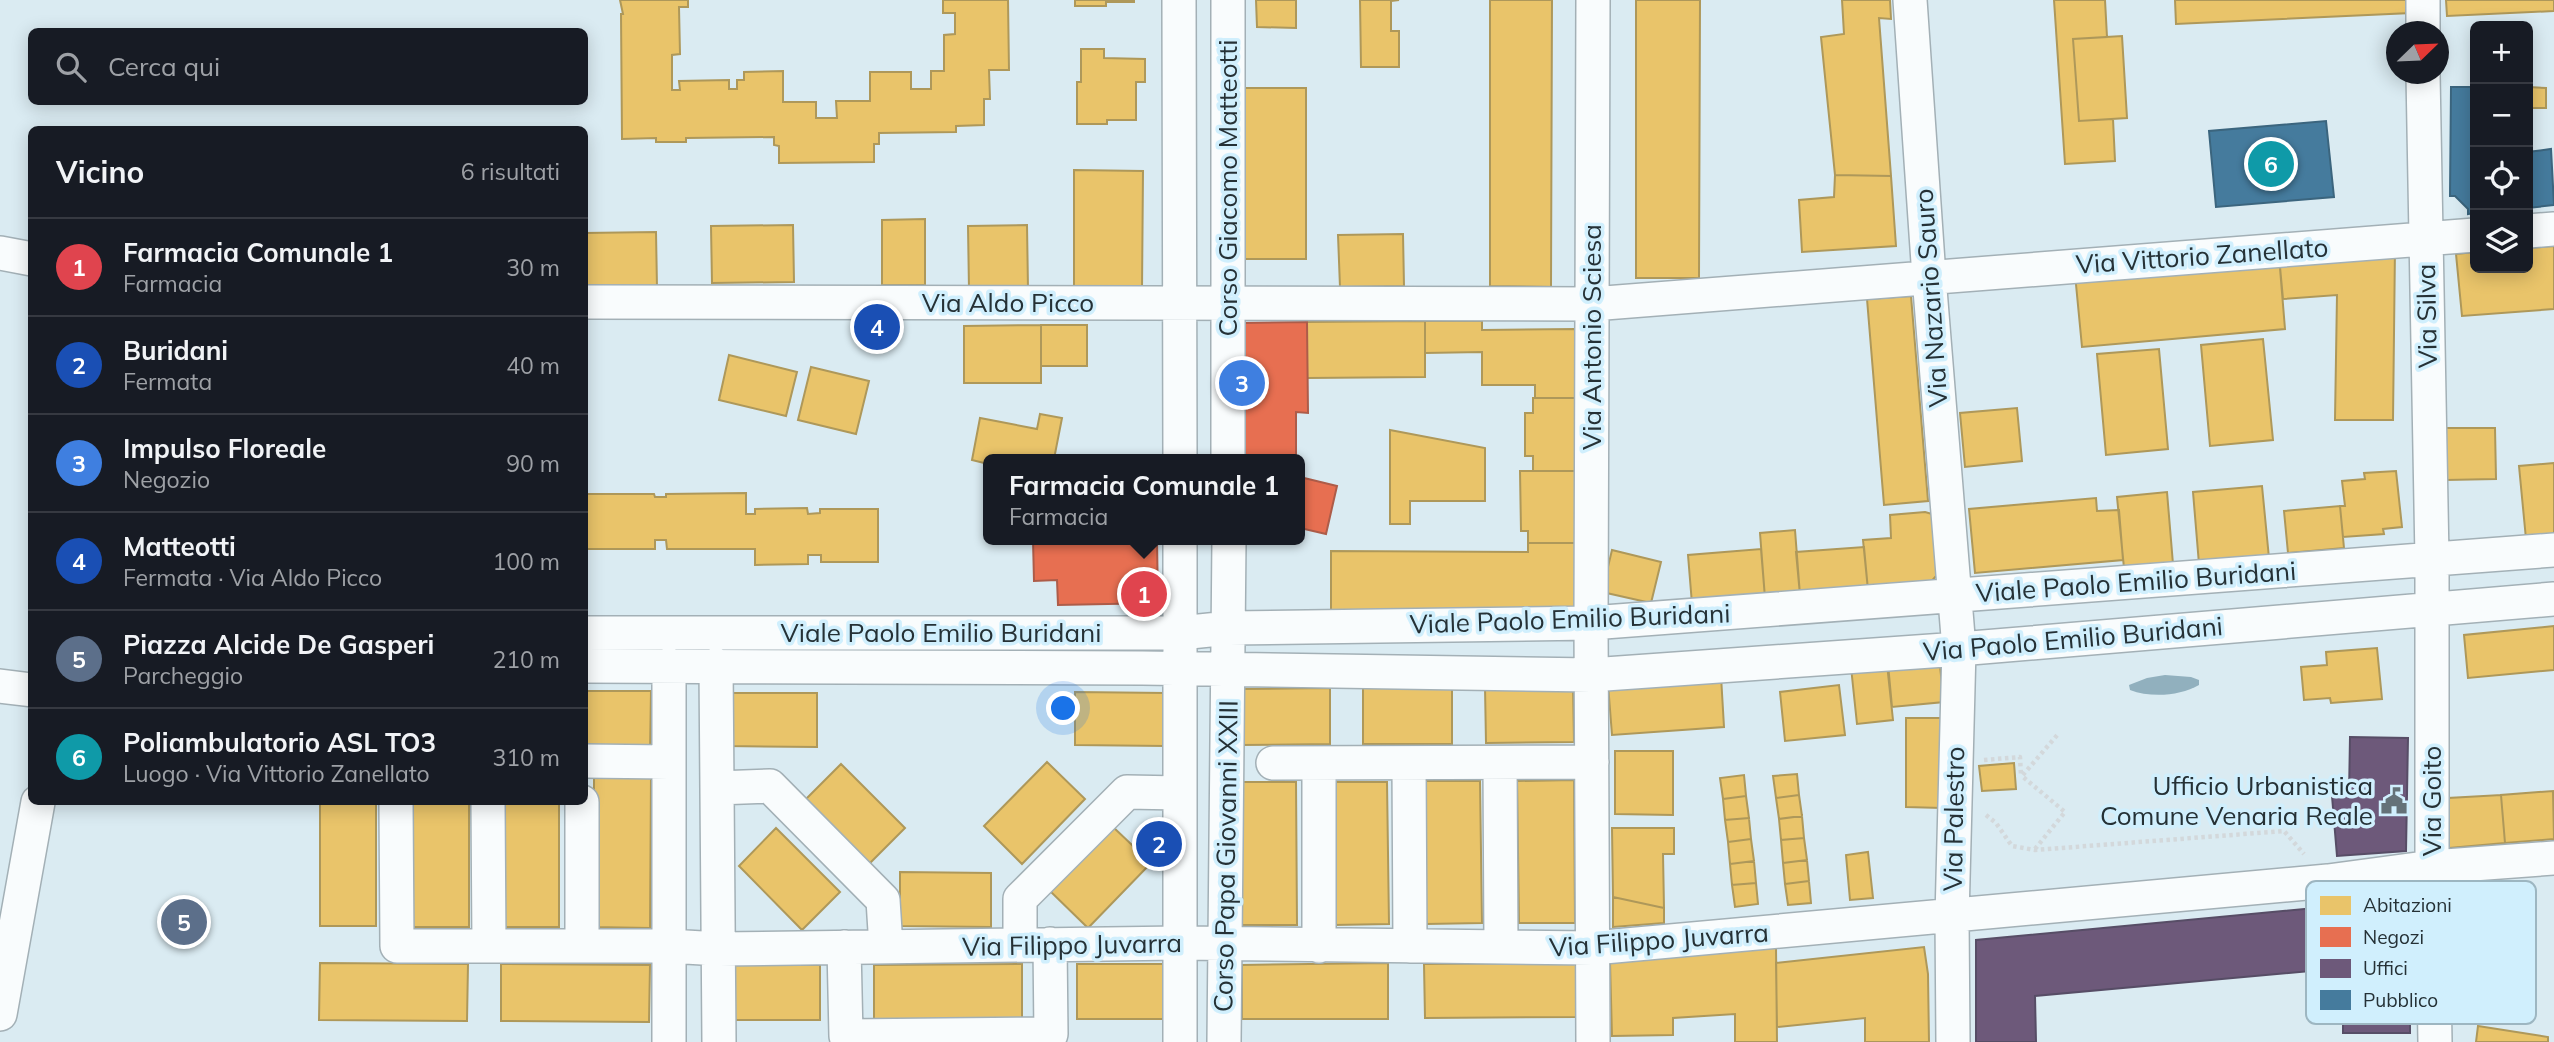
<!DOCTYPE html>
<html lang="it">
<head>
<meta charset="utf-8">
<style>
	:root { --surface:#171b24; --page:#242831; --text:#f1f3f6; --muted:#9ea1a6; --line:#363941; --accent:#0b8043 }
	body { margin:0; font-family:Mulish,sans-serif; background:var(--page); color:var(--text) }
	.controls { position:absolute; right:21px; top:21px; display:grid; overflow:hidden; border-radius:10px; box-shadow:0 4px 18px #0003 }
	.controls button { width:63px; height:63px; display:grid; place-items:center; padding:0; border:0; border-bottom:2px solid var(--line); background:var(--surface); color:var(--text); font:35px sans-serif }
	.compass { position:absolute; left:2386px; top:21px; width:63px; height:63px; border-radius:50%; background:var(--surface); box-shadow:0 4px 18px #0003; rotate:67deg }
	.you { position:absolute; left:1064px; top:709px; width:24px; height:24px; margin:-18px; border:5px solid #fff; border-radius:50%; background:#1a73e8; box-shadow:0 0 0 10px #1a73e833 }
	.badge { display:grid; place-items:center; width:46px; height:46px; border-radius:50%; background:var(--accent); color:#fff; font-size:23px; font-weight:700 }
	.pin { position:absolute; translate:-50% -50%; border:4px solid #fff; box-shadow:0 2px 7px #0006 }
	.popup { position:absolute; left:983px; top:454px; width:322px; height:91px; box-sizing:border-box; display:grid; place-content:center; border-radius:10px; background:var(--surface); filter:drop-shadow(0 2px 5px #0005); font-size:23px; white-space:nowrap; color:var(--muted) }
	.popup b { font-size:26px; color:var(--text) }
	.popup::after { content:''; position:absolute; left:50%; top:100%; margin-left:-14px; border:14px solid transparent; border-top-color:var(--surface) }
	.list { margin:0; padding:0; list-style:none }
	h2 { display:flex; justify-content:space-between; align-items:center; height:91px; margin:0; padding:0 28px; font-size:30px }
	h2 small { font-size:23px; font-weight:400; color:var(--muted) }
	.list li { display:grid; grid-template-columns:46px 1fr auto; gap:21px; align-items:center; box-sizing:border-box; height:98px; padding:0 28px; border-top:2px solid var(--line) }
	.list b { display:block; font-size:26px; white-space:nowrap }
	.list p { margin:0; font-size:23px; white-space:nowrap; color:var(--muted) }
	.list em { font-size:23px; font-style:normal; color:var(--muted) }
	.icon { flex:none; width:38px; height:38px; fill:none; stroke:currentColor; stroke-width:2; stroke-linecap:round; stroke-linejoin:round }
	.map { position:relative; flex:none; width:2554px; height:1042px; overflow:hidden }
	.search { position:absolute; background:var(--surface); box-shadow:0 4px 18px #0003; left:28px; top:28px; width:560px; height:77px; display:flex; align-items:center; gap:18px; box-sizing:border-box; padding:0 24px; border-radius:10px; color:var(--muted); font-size:26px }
	.panel { position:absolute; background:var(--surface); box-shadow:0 4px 18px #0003; left:28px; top:126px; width:560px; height:679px; border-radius:10px }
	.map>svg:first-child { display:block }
	.water { fill:#91b0be }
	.homes { fill:#e9c46a; stroke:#ae985a; stroke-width:2 }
	.shops { fill:#e76f51; stroke:#ad5c49; stroke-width:2 }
	.offices { fill:#6d597a; stroke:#574d66; stroke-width:2 }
	.public { fill:#457b9d; stroke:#3b657e; stroke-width:2 }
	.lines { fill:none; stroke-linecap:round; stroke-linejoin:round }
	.minor-casing { stroke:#a3b0b6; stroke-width:36 }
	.path { stroke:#d3d8db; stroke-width:4.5; stroke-dasharray:3.5 3.5; stroke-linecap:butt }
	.minor { stroke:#f9fcfd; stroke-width:33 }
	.labels { text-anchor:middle; stroke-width:7; stroke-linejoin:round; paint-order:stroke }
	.street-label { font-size:26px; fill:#253136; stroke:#d0effd }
	.poi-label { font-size:26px; fill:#253136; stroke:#d0effd; text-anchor:end }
	.key { fill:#d0effd; stroke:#9db6c1; stroke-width:2 }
	.key-label { font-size:19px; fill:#253136 }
</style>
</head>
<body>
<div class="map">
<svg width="2554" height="1042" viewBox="0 0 2554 1042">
	<rect width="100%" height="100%" fill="#daebf2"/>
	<path class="water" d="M2165,675L2191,677L2199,680V685C2180,696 2151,698 2130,690L2129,685L2147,678Z"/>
	<path class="homes" d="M620,0H688V7H679L680,54L672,55V90H680L679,81L729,80V89H737V80H744V72L783,71V102H816V118H837L836,101H870V72H911V89H931V71H944V35L955,34V13H943V0H1008L1009,70H989L990,99H984V125L956,126V132L879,133V144H874V162L779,163V146L774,145V137L686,138V142H656V138L622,139L621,14H623Z
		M1075,0H1134V2H1106V6H1075Z
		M1256,0H1296V28L1257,27Z
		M1360,0H1399L1391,1V31H1399V67H1361Z
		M1490,0H1552L1551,287L1490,286Z
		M1636,0H1700L1699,278H1636Z
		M1842,0H1890L1891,19L1879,18L1891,176L1835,175L1821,37L1844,34Z
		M2054,0H2105L2107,37L2073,39L2079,121L2113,119L2115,161L2065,164Z
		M2175,0H2410L2411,13L2176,24Z
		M2446,0H2554V11L2447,16Z
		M2122,36L2127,118L2079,121L2073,39Z
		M1081,49H1104V58L1145,59V82H1136V120H1107V124H1077V82H1081Z
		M2528,87L2546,88V108H2528Z
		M1238,88H1306V259H1238Z
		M1074,170L1143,171L1142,290L1074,289Z
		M1835,175L1891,176L1896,246L1802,252L1799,200L1834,197Z
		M925,219V285H882V220Z
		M793,225L794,282L712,283L711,226Z
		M1027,225L1028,289L969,290L968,226Z
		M656,232L657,288L584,289V233Z
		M1403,234L1404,286L1340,287L1338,235Z
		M2554,246V309L2462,316L2456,254L2475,252V268H2528V248Z
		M2395,247L2393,420H2335L2337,295L2283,299L2279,256Z
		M2279,256L2285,329L2082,347L2075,274Z
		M1911,296L1928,501L1884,505L1867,299Z
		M1425,321V377L1307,378V322Z
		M1425,321H1482V330L1575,329V398H1535V385H1482V352L1425,353Z
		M1041,325H1087V366H1041Z
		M1041,325V383H964V326Z
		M2263,339L2273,440L2210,446L2201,345Z
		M2159,349L2168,449L2106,455L2097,354Z
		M729,355L797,372L786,416L719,400Z
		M811,367L869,381L856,434L798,420Z
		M1533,398H1575V471H1533V456H1525V413H1533Z
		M2017,408L2022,461L1965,467L1960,413Z
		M1040,414L1062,418L1054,459H988V464L972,460L980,418L1037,429Z
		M2445,428H2495L2496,479L2446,480Z
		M1390,430L1485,448V501H1410V524H1390Z
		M2554,463V537L2526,539L2519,466Z
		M1520,471H1575L1576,543H1528V531H1521Z
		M2396,471L2402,527L2383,529L2384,534L2343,537L2340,506H2345L2342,481L2365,479L2364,473Z
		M2262,486L2269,558L2199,564L2193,492Z
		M2167,492L2173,564L2124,568L2117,497Z
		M746,493V514H755V509L807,508L808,514L820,513V509H878V562H821V555H808V564L755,565V549H667L666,540H655V549H584V494H654L655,497H666V494Z
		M2096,498L2097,511L2119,510L2123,560L1975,573L1969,509Z
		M2340,506L2344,548L2288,553L2284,511Z
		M1925,512L1932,514L1937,575L1928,585L1868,590L1863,540L1891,538L1890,515Z
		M1795,530L1800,595L1765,598L1760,533Z
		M1528,543H1576V613L1331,612V551L1528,552Z
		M1864,547L1868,590L1800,595L1796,552Z
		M1761,549L1765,598L1692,604L1688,555Z
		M1612,550L1661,562L1651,603L1602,592Z
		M2554,626V670L2468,678L2464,635Z
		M2377,648L2382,699L2331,703L2330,698L2304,700L2301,667L2327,665L2326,652Z
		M1939,658L1944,702L1892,707L1888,664Z
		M1887,664L1893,720L1857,724L1851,667Z
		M1721,676L1724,727L1612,735L1608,684Z
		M1839,685L1845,735L1785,741L1780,692Z
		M1485,687H1573L1574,742L1486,743Z
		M1330,688V744L1240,745L1239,689Z
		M1363,688H1452V744H1363Z
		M584,691H651L650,750H584Z
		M1075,692L1165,693V746L1075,745Z
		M727,693H817V747L726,746Z
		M1906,718H1943L1942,808L1906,807Z
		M1615,751H1673V815L1615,814Z
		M1047,762L1085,799L1022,864L984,826Z
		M2014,763L2016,789L1982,791L1979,766Z
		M841,764L905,828L867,866L803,802Z
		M1797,774L1799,795L1776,798L1773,776Z
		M1744,775L1746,796L1723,799L1720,778Z
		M594,776H651L650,928L594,927Z
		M1574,780L1575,923H1519L1517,781Z
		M1424,781H1480L1482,923L1426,924Z
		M1240,782H1296L1297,925H1241Z
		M1332,782H1387L1389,924L1333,925Z
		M2553,791L2554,839L2505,843L2501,795Z
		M1799,795L1802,816L1779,819L1776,798Z
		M2501,795L2505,843L2449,848L2448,798Z
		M1746,796L1749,818L1725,820L1723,799Z
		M320,802H376V926H320Z
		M413,802H469V927H412Z
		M503,802H559V927H502Z
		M1802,816L1804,838L1781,840L1779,819Z
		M1749,818L1751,839L1728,842L1725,820Z
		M1112,826L1151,863L1088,928L1049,890Z
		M776,828L840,892L802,930L739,866Z
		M1612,828H1674V854H1663L1664,908L1613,897Z
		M1804,838L1807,860L1783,863L1781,840Z
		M1751,839L1754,861L1730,864L1728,842Z
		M1868,852L1873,898L1850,900L1846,855Z
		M1807,860L1809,881L1785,884L1783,863Z
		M1754,861L1756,883L1732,885L1730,864Z
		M900,872L991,873V927L900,926Z
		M1809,881L1811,903L1788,905L1785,884Z
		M1756,883L1758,904L1735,907L1732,885Z
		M2504,883L2508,930H2500L2501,965L2446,969L2445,887Z
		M1613,897L1664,908V923L1613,927Z
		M1776,947L1777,1042H1735V1014L1673,1018V1035L1612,1036L1610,962Z
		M1924,947L1928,974L1929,1042H1865V1018L1777,1027L1776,963Z
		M320,963L468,964L467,1021L319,1020Z
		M1388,963V1019H1242V965Z
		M1576,963V1017L1425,1018L1424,964Z
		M501,964L650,965L649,1022L501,1021Z
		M1022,964V1019L874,1020V965Z
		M1077,964H1165L1166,1019H1077Z
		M728,965H820V1020H729Z
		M2478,1026L2548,1037V1042H2476Z"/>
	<path class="shops" d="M1307,322L1308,413L1296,412V459H1242L1241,323Z
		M1300,477L1337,486L1326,534L1300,528Z
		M1033,540H1157L1158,603L1058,605L1057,580L1034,581Z"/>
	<path class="offices" d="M2350,737L2408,738L2406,851L2337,856L2332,796L2349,795Z
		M2410,899V1033H2343V968L2035,996L2036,1042H1976V940Z"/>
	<path class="public" d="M2451,87H2475V213L2468,214V209L2455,196H2450Z
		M2326,121L2334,197L2216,207L2209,131Z
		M2551,149L2554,205L2528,208V152Z"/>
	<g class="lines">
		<g class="minor-casing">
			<path id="minor" d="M1179,0L1180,459
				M1228,0V459
				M1910,0L1929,277L1959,649L1952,917L1953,1042
				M2423,0V32
				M2423,74L2432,559V867L2435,1042
				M2528,231L2554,229
				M0,253L32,259
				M584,302L1592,304L2475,235
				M1180,540V1042
				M584,633H1180L1229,628L1591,623L2554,550
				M669,665V1042
				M716,665L719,1042
				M584,666L1142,668L1591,675L1959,649L2554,599
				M0,686L32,690
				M584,761L669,762
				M1273,763L1592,762
				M1319,763V946
				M1409,763L1410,946
				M1500,763L1501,947
				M717,788L770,786L883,900L886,947
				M396,802L397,946H669L719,949L1180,943L1593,948L2328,881L2432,867L2554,858
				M488,802L489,946
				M582,802V946
				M1020,945V899L1127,792L1180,793
				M844,947L846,1036L1051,1034L1050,944
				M0,1014L38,802
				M1224,1042L1229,540
				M1593,1042L1591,623L1593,0"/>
		</g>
		<path class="path" d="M1984,760L2020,757L2021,775
			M1986,815L1996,823L2012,846L2035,850L2284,831L2304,854
			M2035,849L2065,812L2022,776L2059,733"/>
		<use href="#minor" class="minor"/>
	</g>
	<defs>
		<g id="civic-bare" transform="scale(2.1)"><path d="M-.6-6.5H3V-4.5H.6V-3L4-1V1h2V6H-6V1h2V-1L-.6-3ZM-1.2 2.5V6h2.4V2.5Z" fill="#647278" stroke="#d0effd" stroke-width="2.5" paint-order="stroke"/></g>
	</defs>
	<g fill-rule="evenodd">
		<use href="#civic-bare" x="2394" y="801"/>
	</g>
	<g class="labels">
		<g class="street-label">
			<text transform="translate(1228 188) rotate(-90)" y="9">Corso Giacomo Matteotti</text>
			<text transform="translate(2202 256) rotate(-4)" y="9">Via Vittorio Zanellato</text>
			<text transform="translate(1931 298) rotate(-94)" y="9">Via Nazario Sauro</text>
			<text x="1008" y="312">Via Aldo Picco</text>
			<text transform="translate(2427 316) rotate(-91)" y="9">Via Silva</text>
			<text transform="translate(1592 337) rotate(-90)" y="9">Via Antonio Sciesa</text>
			<text transform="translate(2136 582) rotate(-4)" y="9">Viale Paolo Emilio Buridani</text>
			<text transform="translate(1570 619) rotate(-2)" y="9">Viale Paolo Emilio Buridani</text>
			<text x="941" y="642">Viale Paolo Emilio Buridani</text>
			<text transform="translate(2073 639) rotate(-5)" y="9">Via Paolo Emilio Buridani</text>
			<text transform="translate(2432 801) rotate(-90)" y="9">Via Goito</text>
			<text transform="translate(1954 819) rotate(-89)" y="9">Via Palestro</text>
			<text transform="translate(1226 856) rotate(-89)" y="9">Corso Papa Giovanni XXIII</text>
			<text transform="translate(1659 940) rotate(-4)" y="9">Via Filippo Juvarra</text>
			<text transform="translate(1072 945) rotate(-1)" y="9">Via Filippo Juvarra</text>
		</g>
		<g class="poi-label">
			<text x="2373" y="795">Ufficio Urbanistica<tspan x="2373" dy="30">Comune Venaria Reale</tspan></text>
		</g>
	</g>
	<rect x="2306" y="881" width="230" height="143" rx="10" class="key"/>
	<rect x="2320" y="896" width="31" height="19" fill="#e9c46a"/>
	<rect x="2320" y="927" width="31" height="20" fill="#e76f51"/>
	<rect x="2320" y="959" width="31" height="19" fill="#6d597a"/>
	<rect x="2320" y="990" width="31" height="20" fill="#457b9d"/>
	<g class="key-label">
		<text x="2363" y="912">Abitazioni</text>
		<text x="2363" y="944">Negozi</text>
		<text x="2363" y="975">Uffici</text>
		<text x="2363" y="1007">Pubblico</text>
	</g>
</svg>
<div class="controls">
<button>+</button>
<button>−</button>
<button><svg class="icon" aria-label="locate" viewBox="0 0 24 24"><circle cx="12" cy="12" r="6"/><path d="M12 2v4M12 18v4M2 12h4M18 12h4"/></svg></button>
<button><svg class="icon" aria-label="layers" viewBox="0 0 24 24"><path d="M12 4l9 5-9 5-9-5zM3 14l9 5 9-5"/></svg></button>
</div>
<svg class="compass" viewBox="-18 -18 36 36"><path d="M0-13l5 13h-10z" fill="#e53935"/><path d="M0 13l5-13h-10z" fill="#9ea1a6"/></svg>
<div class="you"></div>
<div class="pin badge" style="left:1144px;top:594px;background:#e0444e">1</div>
<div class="popup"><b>Farmacia Comunale 1</b>Farmacia</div>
<div class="pin badge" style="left:1159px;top:844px;background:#1a4fb4">2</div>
<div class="pin badge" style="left:1242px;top:383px;background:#3f7fe0">3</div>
<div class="pin badge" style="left:877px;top:327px;background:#1a4fb4">4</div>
<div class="pin badge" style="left:184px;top:922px;background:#5c6f8a">5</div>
<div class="pin badge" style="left:2271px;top:164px;background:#0f9aa8">6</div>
<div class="search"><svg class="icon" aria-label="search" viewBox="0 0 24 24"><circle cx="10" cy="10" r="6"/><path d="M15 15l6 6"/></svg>Cerca qui</div>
<section class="panel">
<h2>Vicino<small>6 risultati</small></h2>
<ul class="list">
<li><span class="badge" style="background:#e0444e">1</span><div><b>Farmacia Comunale 1</b><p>Farmacia</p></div><em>30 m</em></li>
<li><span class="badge" style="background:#1a4fb4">2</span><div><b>Buridani</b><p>Fermata</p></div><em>40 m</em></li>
<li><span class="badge" style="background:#3f7fe0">3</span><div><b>Impulso Floreale</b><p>Negozio</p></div><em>90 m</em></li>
<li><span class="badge" style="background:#1a4fb4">4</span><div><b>Matteotti</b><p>Fermata · Via Aldo Picco</p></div><em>100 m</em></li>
<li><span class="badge" style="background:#5c6f8a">5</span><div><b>Piazza Alcide De Gasperi</b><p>Parcheggio</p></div><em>210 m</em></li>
<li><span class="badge" style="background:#0f9aa8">6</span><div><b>Poliambulatorio ASL TO3</b><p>Luogo · Via Vittorio Zanellato</p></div><em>310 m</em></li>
</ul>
</section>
</div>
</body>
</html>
